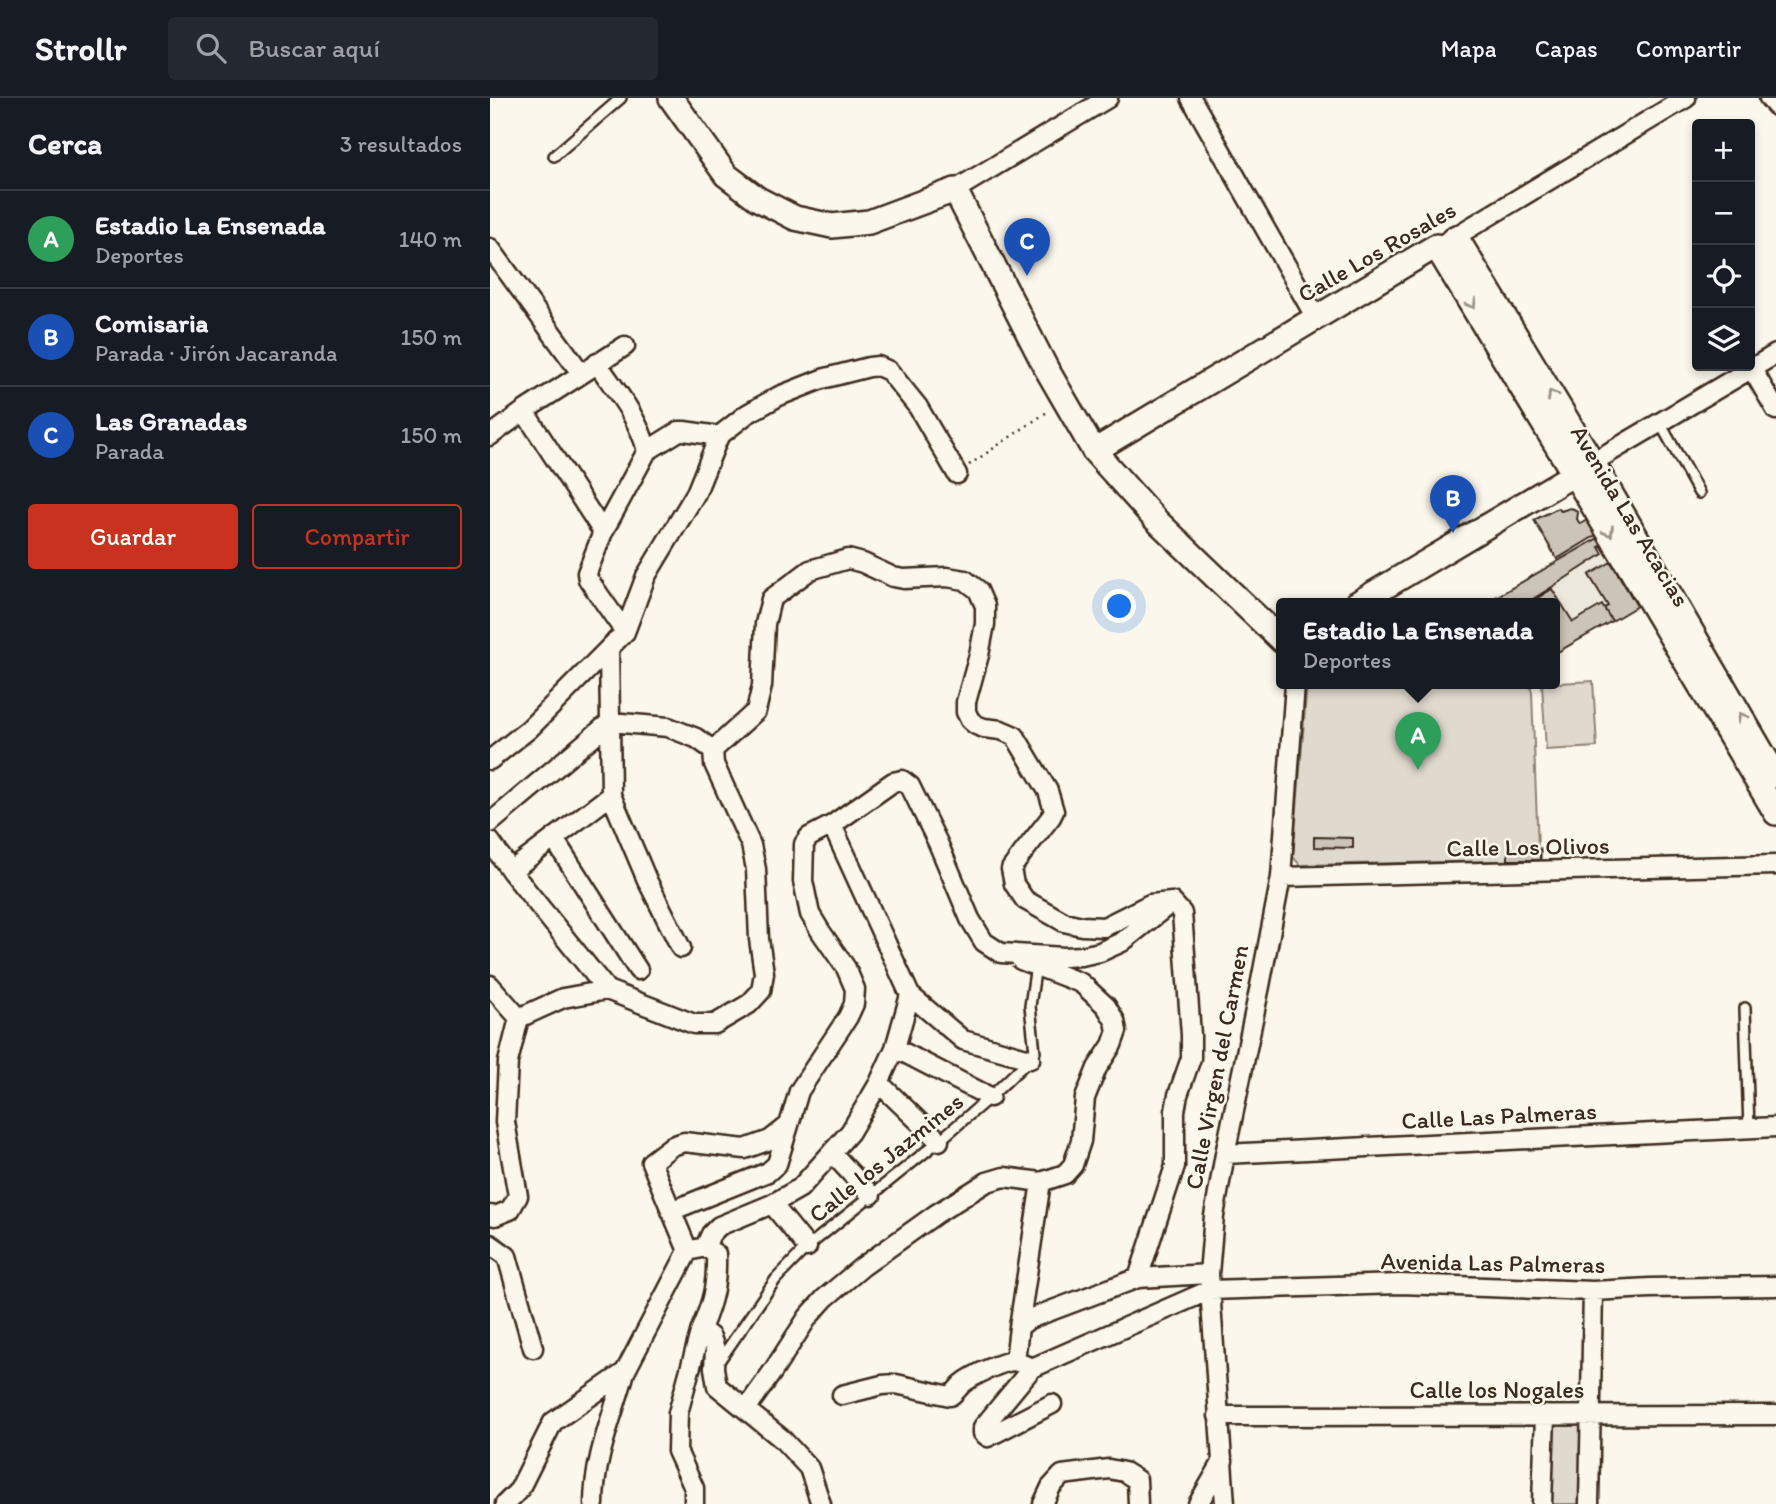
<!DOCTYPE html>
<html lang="es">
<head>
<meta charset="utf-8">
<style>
	:root { --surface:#171b24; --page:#242831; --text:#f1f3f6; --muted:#9ea1a6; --line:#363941; --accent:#c8321e }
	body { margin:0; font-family:Itim,sans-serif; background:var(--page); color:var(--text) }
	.controls { position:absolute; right:21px; top:21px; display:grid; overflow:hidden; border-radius:7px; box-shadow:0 4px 10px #0003 }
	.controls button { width:63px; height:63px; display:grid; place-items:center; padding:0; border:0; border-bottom:2px solid var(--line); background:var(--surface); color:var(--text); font:35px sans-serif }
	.you { position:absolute; left:630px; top:509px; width:24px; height:24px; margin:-18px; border:5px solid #fff; border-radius:50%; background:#1a73e8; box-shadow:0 0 0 10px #1a73e833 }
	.badge { display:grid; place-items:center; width:46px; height:46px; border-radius:50%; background:var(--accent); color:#fff; font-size:23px; font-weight:700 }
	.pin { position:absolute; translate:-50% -58px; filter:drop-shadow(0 2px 4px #0008) }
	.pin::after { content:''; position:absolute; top:37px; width:24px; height:21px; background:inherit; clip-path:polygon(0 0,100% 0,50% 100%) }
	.popup { position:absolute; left:786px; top:500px; width:284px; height:91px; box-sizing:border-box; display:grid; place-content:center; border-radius:7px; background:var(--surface); filter:drop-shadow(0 2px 5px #0005); font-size:23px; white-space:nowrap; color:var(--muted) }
	.popup b { font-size:26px; color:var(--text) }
	.popup::after { content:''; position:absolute; left:50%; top:100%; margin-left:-14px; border:14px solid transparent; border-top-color:var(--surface) }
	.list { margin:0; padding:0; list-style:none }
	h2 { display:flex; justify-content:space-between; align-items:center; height:91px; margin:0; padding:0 28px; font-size:30px }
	h2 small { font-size:23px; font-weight:400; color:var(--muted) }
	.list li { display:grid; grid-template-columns:46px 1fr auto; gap:21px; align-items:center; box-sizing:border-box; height:98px; padding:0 28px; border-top:2px solid var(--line) }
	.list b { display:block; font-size:26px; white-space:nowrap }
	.list p { margin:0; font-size:23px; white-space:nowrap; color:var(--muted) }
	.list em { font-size:23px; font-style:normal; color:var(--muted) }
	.actions { display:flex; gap:14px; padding:21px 28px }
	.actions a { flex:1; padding:16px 0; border:2px solid var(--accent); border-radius:7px; text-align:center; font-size:24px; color:var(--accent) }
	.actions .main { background:var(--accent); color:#fff }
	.icon { flex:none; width:38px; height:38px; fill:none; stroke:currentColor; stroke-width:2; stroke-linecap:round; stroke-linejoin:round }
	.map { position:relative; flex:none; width:1286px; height:1406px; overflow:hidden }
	header { display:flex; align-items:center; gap:42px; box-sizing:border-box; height:98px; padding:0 35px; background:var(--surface); border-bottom:2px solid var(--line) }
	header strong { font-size:33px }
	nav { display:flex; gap:38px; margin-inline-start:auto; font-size:24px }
	.search { width:490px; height:63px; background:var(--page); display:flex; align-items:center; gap:18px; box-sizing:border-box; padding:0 24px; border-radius:7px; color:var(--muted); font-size:26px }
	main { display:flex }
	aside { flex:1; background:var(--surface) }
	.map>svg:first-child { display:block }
	.built { fill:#ede8dd }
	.green { fill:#dfd9ce; stroke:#8d8276; stroke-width:2 }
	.building { fill:#ccc4b9; stroke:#3b2a1e; stroke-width:2 }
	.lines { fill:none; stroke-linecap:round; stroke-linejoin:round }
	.service-casing { stroke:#3b2a1e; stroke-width:14 }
	.minor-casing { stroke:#3b2a1e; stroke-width:23 }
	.tertiary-casing { stroke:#3b2a1e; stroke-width:28 }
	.path { stroke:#3b2a1e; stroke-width:2.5; stroke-dasharray:2 5; stroke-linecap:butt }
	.service { stroke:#fbf7ec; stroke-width:9 }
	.minor { stroke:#fbf7ec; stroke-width:18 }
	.tertiary { stroke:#fbf7ec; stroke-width:23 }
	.oneway { stroke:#9b9085 }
	.labels { text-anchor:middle; stroke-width:5; stroke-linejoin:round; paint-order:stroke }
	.street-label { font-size:24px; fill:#3b2a1e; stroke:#fbf7ec }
</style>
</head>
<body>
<header>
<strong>Strollr</strong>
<div class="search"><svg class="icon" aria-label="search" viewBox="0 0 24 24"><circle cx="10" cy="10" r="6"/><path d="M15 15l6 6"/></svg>Buscar aquí</div>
<nav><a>Mapa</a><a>Capas</a><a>Compartir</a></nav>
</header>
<main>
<aside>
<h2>Cerca<small>3 resultados</small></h2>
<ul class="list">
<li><span class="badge" style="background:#2e9e5b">A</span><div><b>Estadio La Ensenada</b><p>Deportes</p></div><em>140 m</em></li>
<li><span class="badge" style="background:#1a4fb4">B</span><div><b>Comisaria</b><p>Parada · Jirón Jacaranda</p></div><em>150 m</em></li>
<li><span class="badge" style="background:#1a4fb4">C</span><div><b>Las Granadas</b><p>Parada</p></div><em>150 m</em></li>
</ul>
<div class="actions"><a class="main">Guardar</a><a>Compartir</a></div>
</aside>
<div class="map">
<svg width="1286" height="1406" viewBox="0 0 1286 1406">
	<rect width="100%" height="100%" fill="#fbf7ec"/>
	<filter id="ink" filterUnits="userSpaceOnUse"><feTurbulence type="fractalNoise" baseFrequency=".0143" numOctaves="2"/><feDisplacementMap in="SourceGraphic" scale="14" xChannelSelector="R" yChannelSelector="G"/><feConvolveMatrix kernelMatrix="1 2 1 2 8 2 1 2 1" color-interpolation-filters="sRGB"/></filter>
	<g filter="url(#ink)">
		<path class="built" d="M1110,438L1151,507L1065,557L1064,506H999L998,503Z"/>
		<path class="green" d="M1103,583L1107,649L1056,652L1052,586Z
			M817,586H1040L1042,595L1048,750H1051V762L810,767L803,759Z
			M1062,1324H1094L1093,1406H1061Z"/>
		<path class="building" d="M1068,410L1071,413L1080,410L1084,411L1088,415L1087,421L1090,426L1099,421L1108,436L1067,461L1044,422Z
			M1110,439L1114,447L1109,449L1113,456L1062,489L1035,506H1000L999,503Z
			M1121,464L1147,508L1122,523L1114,510L1118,508L1099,477Z
			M1062,491L1083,524L1112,507L1122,523L1064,556V506H1038Z
			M824,739L863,740V750L824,749Z
			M1018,752H1050V762H1018Z"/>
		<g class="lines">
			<g class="service-casing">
				<path id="service" d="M64,58L131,0
					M1170,325L1209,395
					M1255,910L1259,1031
					M227,1266L286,1181L317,1149L449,1043L500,999L540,961L545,954L540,908L546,867"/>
			</g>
			<g class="minor-casing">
				<path id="minor" d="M701,0L826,220
					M1279,0L1286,8
					M465,92L618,0
					M956,144L1196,0
					M0,150L91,275
					M107,265C126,293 149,320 157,353L113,434L97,475L98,481L135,534
					M1262,271L1286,312
					M34,313L113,434
					M0,338L34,313L135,248
					M157,353L189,333H194L229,338
					M1093,370L1286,256
					M119,550L121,697L157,782L191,850
					M0,662L39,631L135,534L156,478L206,395L229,338L257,316L289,298L332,281L379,269L388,268L399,273L428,309L467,376
					M0,725L120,624L178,629L206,640L223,652
					M64,741L148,872
					M0,743L21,773L117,892
					M21,773L121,697
					M791,779L1286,767
					M0,887L29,920
					M420,897L473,942L540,961
					M405,950L500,999
					M389,985L449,1043
					M342,1055L381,1097
					M735,1056L1286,1029
					M282,1106L317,1149
					M181,1113L278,1074L287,1066L299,1027
					M0,1117L5,1118L20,1112L28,1098L15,1024L18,964L29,920L73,900L117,892L204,926H225L259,906L271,893L274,875L269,841L266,771L261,747L224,666L223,652L266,613L272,588L275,526L281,501L320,472L358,461L373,465L403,479L414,481L457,479L475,482L488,492L495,508V526L489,557L476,604V614L480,622L486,627L494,630L511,632L525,638L558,693L564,713L561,719L532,756L521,771L524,786L535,802L574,824L592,828L614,829L660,806L682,804L692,815L701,937V960L688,997L685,1013V1068L648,1180
					M0,1146L17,1158L43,1250
					M215,1149L221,1136L229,1128L282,1106L310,1090L360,1034L389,985L405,950L420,897L342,727
					M198,1153L161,1064L182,1048L194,1044L255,1051L280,1042L299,1027L309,993L358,919L364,906L365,891L356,870L331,834L320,816L313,783L314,746L319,739L342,727L403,684L412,682L420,688L448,745L480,821L494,844L511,855L574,859L591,858L610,854L632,844L682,804
					M529,1229L551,1084
					M525,1263L542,1270L720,1192L910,1186L1103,1193L1160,1190L1286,1188
					M542,1270L493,1329V1335L498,1339L562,1306
					M352,1297L392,1287L406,1286L460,1298C465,1295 468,1290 472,1286C482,1278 512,1263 525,1263L529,1229L539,1221L648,1180L719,1176
					M256,1311L283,1273L318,1219L335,1200L372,1169L446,1116L497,1084L514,1079L551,1084L575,1076L583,1067L591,1043L595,1000L607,970L622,947L627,933L625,923L616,908L591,885L531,862
					M728,1318L1286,1317
					M15,1406L29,1392L63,1324L135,1274L198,1153L215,1149L226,1156C227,1186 223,1203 211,1231L221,1239L225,1251L224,1270L227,1288L292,1341L319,1370L331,1406
					M104,1406C104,1360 123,1318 135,1274
					M204,1406V1390L187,1353L188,1315L211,1231
					M553,1406L561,1389L572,1377L619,1371L634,1374L647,1382L648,1406
					M708,1406L733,1363
					M735,1406L719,1176L724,1118L735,1056L770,888L791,779L805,586
					M1052,1406L1055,1317
					M1099,1406L1103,1193"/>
			</g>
			<g class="tertiary-casing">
				<path id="tertiary" d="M181,0L236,77L268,101L305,120L342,128L379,124L465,92L556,270L604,353L664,420L792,543
					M966,139L1103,365L1286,678
					M604,353L946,148L1084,376L1286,715
					M866,506L1084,376"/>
			</g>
			<path class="path" d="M479,367L560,312"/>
			<use href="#service" class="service"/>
			<use href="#minor" class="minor"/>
			<use href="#tertiary" class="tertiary"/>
		</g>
		<defs><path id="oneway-chevron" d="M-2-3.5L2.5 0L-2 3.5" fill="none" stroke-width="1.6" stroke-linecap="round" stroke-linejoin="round" transform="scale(1.75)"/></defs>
		<g class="oneway">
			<use href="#oneway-chevron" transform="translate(982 206) rotate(59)"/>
			<use href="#oneway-chevron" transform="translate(1062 297) rotate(-121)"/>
			<use href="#oneway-chevron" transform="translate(1119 434) rotate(59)"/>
			<use href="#oneway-chevron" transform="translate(1252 619) rotate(-120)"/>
		</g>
	</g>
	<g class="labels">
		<g class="street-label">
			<text transform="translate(887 154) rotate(-30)" y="8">Calle Los Rosales</text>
			<text transform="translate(1140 418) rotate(59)" y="8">Avenida Las Acacias</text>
			<text transform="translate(1038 749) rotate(-1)" y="8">Calle Los Olivos</text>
			<text transform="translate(727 969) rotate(-79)" y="8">Calle Virgen del Carmen</text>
			<text transform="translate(1009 1018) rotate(-3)" y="8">Calle Las Palmeras</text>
			<text transform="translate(396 1060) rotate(-39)" y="8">Calle los Jazmines</text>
			<text transform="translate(1003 1165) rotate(1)" y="8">Avenida Las Palmeras</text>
			<text x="1007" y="1300">Calle los Nogales</text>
		</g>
	</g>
</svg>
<div class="controls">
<button>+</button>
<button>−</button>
<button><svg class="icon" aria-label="locate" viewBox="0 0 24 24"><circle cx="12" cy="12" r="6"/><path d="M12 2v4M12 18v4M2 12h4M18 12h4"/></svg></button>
<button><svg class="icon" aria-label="layers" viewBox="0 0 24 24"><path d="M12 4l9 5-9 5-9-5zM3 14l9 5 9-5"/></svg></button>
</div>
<div class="you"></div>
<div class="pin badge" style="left:928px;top:672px;background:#2e9e5b">A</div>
<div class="popup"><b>Estadio La Ensenada</b>Deportes</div>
<div class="pin badge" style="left:963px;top:435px;background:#1a4fb4">B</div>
<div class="pin badge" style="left:537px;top:178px;background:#1a4fb4">C</div>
</div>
</main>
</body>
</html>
